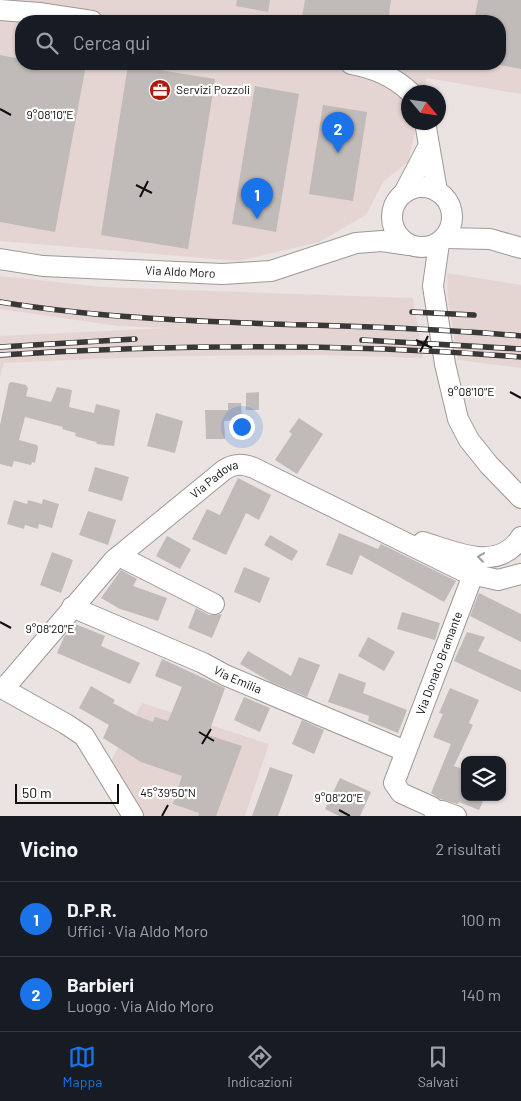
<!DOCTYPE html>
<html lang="it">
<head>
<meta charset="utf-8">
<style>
	:root { --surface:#171b24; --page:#242831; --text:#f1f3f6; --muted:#9ea1a6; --line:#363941; --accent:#1a73e8 }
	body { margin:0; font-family:Barlow,sans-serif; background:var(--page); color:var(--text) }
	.controls { position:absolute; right:15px; bottom:15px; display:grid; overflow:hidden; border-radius:10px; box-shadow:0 1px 4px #0004 }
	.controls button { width:45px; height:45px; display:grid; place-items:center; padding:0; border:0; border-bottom:1px solid var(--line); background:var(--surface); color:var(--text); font:25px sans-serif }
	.compass { position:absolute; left:401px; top:85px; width:45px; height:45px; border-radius:50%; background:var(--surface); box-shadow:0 1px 4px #0004; rotate:119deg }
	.scale { position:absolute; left:15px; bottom:12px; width:104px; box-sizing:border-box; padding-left:5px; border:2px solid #100e0e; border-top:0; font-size:14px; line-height:18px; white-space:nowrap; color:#100e0e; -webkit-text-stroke:4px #fff; paint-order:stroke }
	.you { position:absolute; left:241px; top:426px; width:18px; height:18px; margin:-12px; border:4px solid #fff; border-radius:50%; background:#1a73e8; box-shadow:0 0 0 8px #1a73e833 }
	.badge { display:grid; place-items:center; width:32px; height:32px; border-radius:50%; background:var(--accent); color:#fff; font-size:16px; font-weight:700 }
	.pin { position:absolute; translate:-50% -41px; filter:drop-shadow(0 1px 2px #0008) }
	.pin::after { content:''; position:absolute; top:26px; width:18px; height:15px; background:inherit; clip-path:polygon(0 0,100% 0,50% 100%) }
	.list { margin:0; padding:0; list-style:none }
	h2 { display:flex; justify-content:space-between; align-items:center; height:65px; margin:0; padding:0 20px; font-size:21px }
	h2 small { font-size:16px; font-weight:400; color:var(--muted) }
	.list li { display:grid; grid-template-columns:32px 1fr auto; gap:15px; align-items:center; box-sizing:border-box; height:75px; padding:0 20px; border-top:1px solid var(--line) }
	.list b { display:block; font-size:19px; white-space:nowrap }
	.list p { margin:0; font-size:16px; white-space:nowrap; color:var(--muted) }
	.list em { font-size:16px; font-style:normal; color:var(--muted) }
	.icon { flex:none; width:28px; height:28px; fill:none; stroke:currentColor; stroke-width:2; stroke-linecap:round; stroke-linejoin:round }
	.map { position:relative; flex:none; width:521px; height:816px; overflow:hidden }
	.search { position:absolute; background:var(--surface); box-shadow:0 1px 4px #0004; left:15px; right:15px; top:15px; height:55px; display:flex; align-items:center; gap:12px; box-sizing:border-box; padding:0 18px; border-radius:20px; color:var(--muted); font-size:19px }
	.sheet { height:215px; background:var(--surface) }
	nav { display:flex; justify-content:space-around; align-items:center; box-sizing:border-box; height:70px; border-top:1px solid var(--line); background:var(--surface); font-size:14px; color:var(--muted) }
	nav a { display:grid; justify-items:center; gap:2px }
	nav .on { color:var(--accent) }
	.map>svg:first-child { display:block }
	.built { fill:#e5d5d2; fill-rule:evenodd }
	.building { fill:#c0bab8 }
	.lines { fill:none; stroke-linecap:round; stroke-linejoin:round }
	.minor-casing { stroke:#9e9897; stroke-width:22 }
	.minor { stroke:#fff; stroke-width:20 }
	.rail-casing { stroke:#3a3737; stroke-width:5.5 }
	.rail { stroke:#fff; stroke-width:4; stroke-dasharray:11; stroke-linecap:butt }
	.oneway { stroke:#9f9f9f }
	.ticks { fill:none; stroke:#100e0e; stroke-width:2 }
	.labels { text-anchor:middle; stroke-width:4.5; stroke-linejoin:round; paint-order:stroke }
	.poi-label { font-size:12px; fill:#100e0e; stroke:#fff; text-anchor:start }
	.street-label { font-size:12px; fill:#100e0e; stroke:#fff }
	.ticks-label { font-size:12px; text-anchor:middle; fill:#100e0e; stroke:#fff; stroke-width:4.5; stroke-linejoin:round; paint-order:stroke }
</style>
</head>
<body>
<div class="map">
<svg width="521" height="816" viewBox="0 0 521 816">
	<rect width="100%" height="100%" fill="#eae3e2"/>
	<path class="built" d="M0,0H521V94L427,78L423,92H408V122L417,123L408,162L383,182L366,215L319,242L239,261L0,241ZM21,21H500V64H21Z
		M447,273L521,285V368L458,360L448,300Z
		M0,276L102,287L413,298L423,358L318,355L177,356L93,359L4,363L0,377V336L167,328L118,326L0,309Z
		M142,703L269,744L245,816H134L106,770Z"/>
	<path class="building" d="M237,0H270L268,12L236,6Z
		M305,0H391L388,21H328L302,17Z
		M478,0H521V69L500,65V21H474Z
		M0,55L21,59V64H49L85,70L55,232L0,222Z
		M128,65L215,79L188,249L101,235Z
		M255,86L299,94L276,232L232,224Z
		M323,105L367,112L353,201L309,194Z
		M12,382L26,385L28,388L26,396L51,402L57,387L72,390L69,407L94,413L96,404L120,410L114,446L97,444L96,442L75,436L76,433L62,429L63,427L25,417L19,440L37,445L38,448L35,463L32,462L31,465L14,461L12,467L0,464V425L9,383Z
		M259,392V410H246V393Z
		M228,403H241L242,420L224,421L225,439H206L205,410H228Z
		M156,413L183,421L175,453L147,446Z
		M299,418L323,434L297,474L275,460L292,434L289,432Z
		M95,467L129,477L122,501L88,491Z
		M238,478L271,495L259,520L246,513L226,555L192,539L207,509L220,515Z
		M43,499L59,504L52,528L39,524L38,529L25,525L24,529L7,524L14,500L27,504L28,500L42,504Z
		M88,511L116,520L108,545L79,535Z
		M339,533L378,549L381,544L456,581L444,602L360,555L352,575L326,565Z
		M270,535L298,551L292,561L264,545Z
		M167,536L191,549L180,569L156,556Z
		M52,552L73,560L61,593L40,585Z
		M244,567L270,578L260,603L234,592Z
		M121,570L137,579L133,586L167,598L158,621L120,609L101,598Z
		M479,593L521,614V642L470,616Z
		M196,608L209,615L222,614L212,638L188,628Z
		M402,612L440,623L435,640L397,629Z
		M75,624L105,636L101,646L140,663L130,684L57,653L64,637Z
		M467,632L485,637L478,651L521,670V692L454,661Z
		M368,637L395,652L384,671L358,656Z
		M248,651L291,676L299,657L320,665L307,697L271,682L240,664Z
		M162,659L225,688L208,735L242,746L216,816H198L199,813L173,804L182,776L141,762L103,738L109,725L79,708L91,686L115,700L113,703L137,716L153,722L155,717L168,721L182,687L155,676Z
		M339,673L366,683L363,693L407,710L398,733L368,721L369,716L328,702Z
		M450,688L479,700L469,723L473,725L454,766L465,770V797H485L479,810L459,802L458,804L440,799L431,793L451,744L433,737L443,714L439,713Z
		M244,697L270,708L260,732L234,720Z
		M302,720L324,730L314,754L292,744Z
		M270,767L293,775L278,816H252Z
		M340,778L371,792L360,816H339L325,809Z"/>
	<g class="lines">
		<g class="minor-casing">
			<g id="minor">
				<path d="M0,10L39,13L92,21"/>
				<path d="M351,64C374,68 393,76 410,92"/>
				<path d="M425,122L437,191"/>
				<circle cx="422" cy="217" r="30"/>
				<path d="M404,193L428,147"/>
				<path d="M445,238L490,239L521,248"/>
				<path d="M439,243L433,286L445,364L458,419L469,440L489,465L521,498"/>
				<path id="s1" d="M0,259L43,266L222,274L271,271L356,243L382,241L409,245"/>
				<path d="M423,542C455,552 499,573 521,537"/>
				<path d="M119,556L214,604"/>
				<path id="s2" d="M72,607L203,663L225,675L405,751"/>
				<path d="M0,687L66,724L84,736L133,816"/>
				<path id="s3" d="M1,687L7,685L114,560L224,470C234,463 243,464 254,468L467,573L498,580L521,574"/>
				<path d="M435,812L442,811L456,816"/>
				<path id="s4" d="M436,816L432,807L401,793L394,783L473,575"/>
			</g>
		</g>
		<use href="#minor" class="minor"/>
		<g class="rail-casing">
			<path id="rail" d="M0,302C172,330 348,320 521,336
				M412,312L474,315
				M362,340L521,349
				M0,347L135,339
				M0,355C174,344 347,343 521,357"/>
		</g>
		<use href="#rail" class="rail"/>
	</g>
	<defs><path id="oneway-chevron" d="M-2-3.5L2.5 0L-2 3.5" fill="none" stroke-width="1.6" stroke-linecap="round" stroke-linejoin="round" transform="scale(1.25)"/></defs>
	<use class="oneway" href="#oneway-chevron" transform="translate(481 557) rotate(-172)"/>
	<path class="ticks" d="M0,109L11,115M136,185L152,193M140,197L148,181M416,340L432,348M420,352L428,336M510,392L521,398M0,622L11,628M199,732L214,741M202,744L211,729M339,810L350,816M162,816L168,805"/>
	<defs>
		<g id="office-disc" transform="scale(1.125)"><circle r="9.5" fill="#ac1c0e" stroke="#fff"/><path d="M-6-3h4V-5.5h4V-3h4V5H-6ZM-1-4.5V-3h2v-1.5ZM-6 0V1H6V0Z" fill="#fff"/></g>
	</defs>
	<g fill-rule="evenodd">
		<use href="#office-disc" x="160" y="90"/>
	</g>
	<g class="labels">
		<g class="poi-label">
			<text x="176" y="94">Servizi Pozzoli</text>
		</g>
		<g class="street-label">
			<text dy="4" stroke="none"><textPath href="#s1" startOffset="181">Via Aldo Moro</textPath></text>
			<text dy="4" stroke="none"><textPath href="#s3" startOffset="300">Via Padova</textPath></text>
			<text dy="4" stroke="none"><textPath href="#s4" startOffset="184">Via Donato Bramante</textPath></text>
			<text dy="4" stroke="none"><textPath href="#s2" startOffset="181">Via Emilia</textPath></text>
		</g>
	</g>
	<g class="ticks-label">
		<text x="50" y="119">9°08'10"E</text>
		<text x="471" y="396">9°08'10"E</text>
		<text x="50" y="633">9°08'20"E</text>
		<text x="168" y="797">45°39'50"N</text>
		<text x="339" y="802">9°08'20"E</text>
	</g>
</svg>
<div class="controls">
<button><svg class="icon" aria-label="layers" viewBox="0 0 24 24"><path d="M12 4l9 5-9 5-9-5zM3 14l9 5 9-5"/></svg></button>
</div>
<svg class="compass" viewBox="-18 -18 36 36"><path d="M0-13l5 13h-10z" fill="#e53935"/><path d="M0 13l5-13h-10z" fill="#9ea1a6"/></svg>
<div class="scale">50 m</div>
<div class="you"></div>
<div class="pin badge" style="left:257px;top:219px">1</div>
<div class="pin badge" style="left:338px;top:153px">2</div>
<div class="search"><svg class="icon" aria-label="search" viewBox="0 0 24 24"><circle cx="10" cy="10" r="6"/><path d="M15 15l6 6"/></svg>Cerca qui</div>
</div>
<section class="sheet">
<h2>Vicino<small>2 risultati</small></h2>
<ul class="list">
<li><span class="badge">1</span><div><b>D.P.R.</b><p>Uffici · Via Aldo Moro</p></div><em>100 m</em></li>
<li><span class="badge">2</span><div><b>Barbieri</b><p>Luogo · Via Aldo Moro</p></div><em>140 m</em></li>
</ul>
</section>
<nav>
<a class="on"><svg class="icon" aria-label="map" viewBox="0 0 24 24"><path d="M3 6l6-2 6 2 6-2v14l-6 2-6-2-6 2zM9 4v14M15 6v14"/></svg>Mappa</a>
<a><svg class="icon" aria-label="directions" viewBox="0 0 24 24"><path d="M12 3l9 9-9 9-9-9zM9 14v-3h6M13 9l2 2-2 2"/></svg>Indicazioni</a>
<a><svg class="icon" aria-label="saved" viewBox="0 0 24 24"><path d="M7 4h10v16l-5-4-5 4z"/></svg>Salvati</a>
</nav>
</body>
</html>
